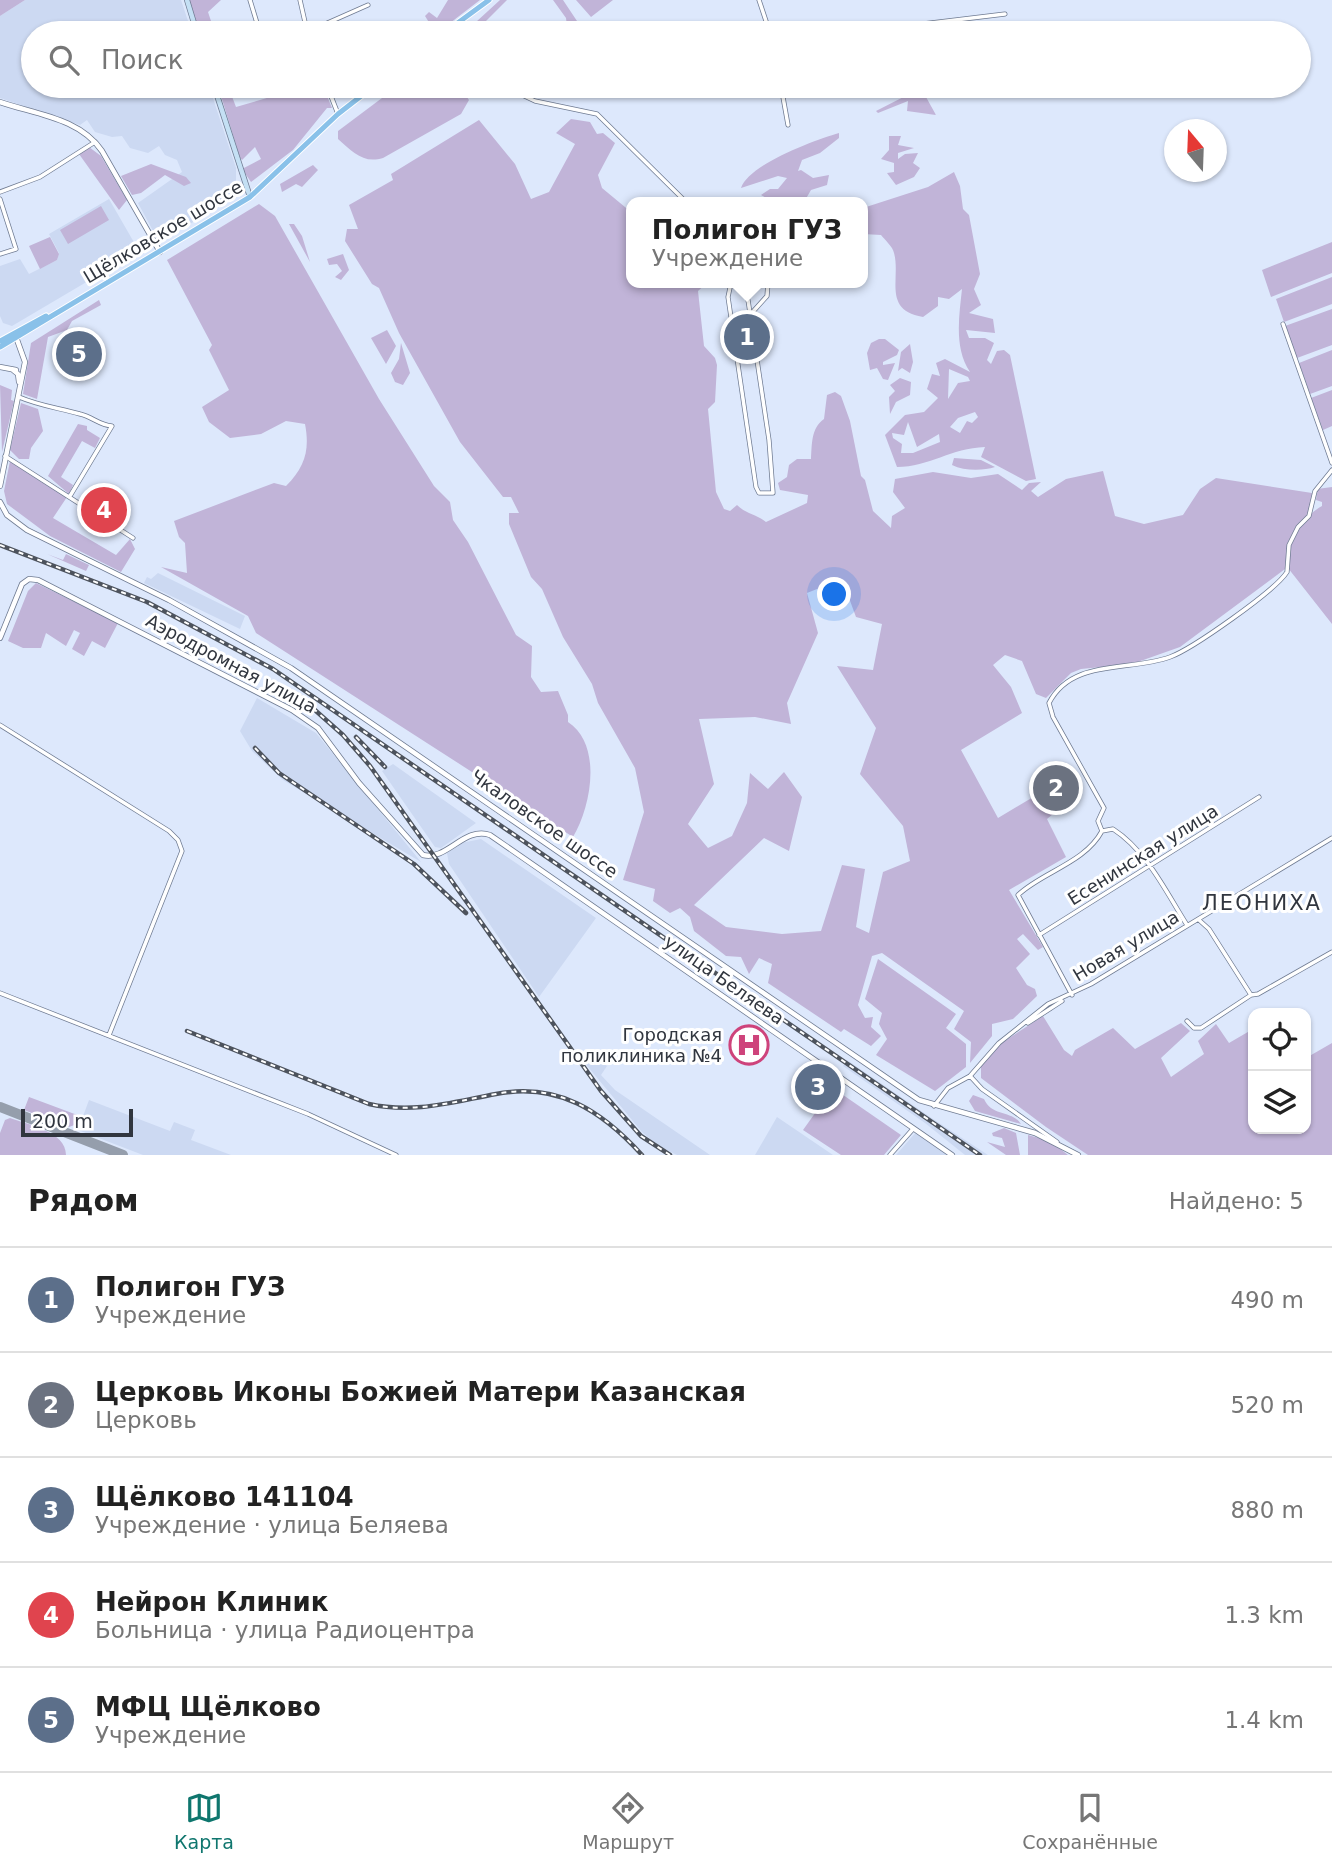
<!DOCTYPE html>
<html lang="ru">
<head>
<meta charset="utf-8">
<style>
	:root { --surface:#fff; --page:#f2f2f2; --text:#222; --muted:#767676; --line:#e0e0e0; --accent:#0f766e }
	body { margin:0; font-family:"DejaVu Sans",sans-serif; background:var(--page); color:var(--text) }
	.controls { position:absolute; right:21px; bottom:21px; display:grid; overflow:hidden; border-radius:14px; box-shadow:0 2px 5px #0004 }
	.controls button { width:63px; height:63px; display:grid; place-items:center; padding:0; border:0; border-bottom:2px solid var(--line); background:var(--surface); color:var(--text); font:35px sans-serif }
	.compass { position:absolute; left:1164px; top:119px; width:63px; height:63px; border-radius:50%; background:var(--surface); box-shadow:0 2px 5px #0004; rotate:341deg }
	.scale { position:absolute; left:21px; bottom:18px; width:112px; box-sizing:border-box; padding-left:7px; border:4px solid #31363f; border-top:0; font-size:19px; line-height:24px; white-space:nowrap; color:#31363f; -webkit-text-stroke:5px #fff; paint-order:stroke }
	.you { position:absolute; left:835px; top:595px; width:24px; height:24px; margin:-18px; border:5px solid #fff; border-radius:50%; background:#1a73e8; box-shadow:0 0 0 10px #1a73e833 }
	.badge { display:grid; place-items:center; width:46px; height:46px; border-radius:50%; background:var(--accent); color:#fff; font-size:23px; font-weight:700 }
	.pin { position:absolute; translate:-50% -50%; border:4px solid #fff; box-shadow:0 2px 7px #0006 }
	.popup { position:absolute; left:626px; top:197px; width:242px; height:91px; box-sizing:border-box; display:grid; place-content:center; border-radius:14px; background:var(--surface); filter:drop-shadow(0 2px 5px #0005); font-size:23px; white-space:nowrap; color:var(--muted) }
	.popup b { font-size:26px; color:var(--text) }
	.popup::after { content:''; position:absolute; left:50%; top:100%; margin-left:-14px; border:14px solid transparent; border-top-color:var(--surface) }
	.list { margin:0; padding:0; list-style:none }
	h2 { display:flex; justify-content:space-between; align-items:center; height:91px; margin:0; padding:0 28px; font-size:30px }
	h2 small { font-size:23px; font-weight:400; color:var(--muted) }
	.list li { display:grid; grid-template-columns:46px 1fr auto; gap:21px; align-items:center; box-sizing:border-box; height:105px; padding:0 28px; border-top:2px solid var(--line) }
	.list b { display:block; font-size:26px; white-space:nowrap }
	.list p { margin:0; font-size:23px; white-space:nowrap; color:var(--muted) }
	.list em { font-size:23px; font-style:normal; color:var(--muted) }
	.icon { flex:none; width:38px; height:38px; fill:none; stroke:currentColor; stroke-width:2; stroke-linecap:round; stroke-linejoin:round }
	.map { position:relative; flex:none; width:1332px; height:1155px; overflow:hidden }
	.search { position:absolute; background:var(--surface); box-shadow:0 2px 5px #0004; left:21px; right:21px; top:21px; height:77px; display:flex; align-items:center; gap:18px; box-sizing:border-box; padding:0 24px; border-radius:38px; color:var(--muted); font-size:26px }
	.sheet { height:616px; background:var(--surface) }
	nav { display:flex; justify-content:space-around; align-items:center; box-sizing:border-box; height:98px; border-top:2px solid var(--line); background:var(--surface); font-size:19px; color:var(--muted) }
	nav a { display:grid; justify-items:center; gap:4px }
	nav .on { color:var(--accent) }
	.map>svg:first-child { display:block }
	.built { fill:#ccd9f2 }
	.green { fill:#c1b4d8; fill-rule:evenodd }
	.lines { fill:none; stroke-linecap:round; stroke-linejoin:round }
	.taxiway { stroke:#959eac; stroke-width:10 }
	.minor-casing { stroke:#6f7b92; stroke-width:5 }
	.tertiary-casing { stroke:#6f7b92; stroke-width:6 }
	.secondary-casing { stroke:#6f7b92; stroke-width:6 }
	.primary-casing { stroke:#fff; stroke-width:7 }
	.minor { stroke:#fff; stroke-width:3.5 }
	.tertiary { stroke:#fff; stroke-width:4.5 }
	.secondary { stroke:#c4e0f4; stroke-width:4.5 }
	.primary { stroke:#89c1e9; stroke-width:5 }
	.rail-casing { stroke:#4d535d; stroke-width:4.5 }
	.rail { stroke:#fff; stroke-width:2; stroke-dasharray:5; stroke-linecap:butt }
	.labels { text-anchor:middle; stroke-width:6; stroke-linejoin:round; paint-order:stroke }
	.street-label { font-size:18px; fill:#31363f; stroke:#fff }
	.poi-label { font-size:18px; fill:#31363f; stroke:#fff; text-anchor:end }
	.quarter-label { font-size:21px; letter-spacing:2px; fill:#31363f; stroke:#fff }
</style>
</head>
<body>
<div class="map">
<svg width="1332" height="1155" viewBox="0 0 1332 1155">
	<rect width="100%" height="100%" fill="#dde8fc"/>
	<path class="built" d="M25,0H181L192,33H33V86H209L236,168V197L159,242L138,203L182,172L177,160L165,155L159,146L148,153L130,148L122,136L112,137L95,132L87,120L80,125L0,98V16Z
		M109,199L139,251L12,326L3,323L0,316V266L20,259L29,274L57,260L59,253L49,234Z
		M158,573L245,616L240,629L144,583L147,577L151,579Z
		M257,698L316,733L421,862L283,780L252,751L240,731Z
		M393,764L476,823L441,848L435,847L382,771Z
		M481,839L596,918L539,997L449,864L447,853L461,843Z
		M595,1056L607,1066L601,1075L615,1090L710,1155H677L658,1146L642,1132L584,1062Z
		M847,1060L933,1119L988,1155H965L925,1123L843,1066Z
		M89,1100L170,1131L174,1122L195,1130L191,1140L231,1155H143L78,1130Z
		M777,1117L833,1155H755Z
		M917,1131L952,1155H896Z"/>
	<path class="green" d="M0,0H25L0,16Z
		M189,0H221L208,12L215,33H200Z
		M448,0H480L437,33H422L430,24L425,16L429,12L437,18Z
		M500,0H507L479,28L464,33Z
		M553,0H563L579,24L566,33H557L567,26L566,18Z
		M576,0H613L591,17Z
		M218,86H228L236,107L277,95L276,86H323L332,108H327L293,150L251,182L242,169L261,159L255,147L242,160L240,158Z
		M398,86H459L469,100L461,114L383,158C363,164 353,152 338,139V131Z
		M921,88L936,115L907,111L908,101L878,113L876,111Z
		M571,119L590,122L597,134L603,133L615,143L598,175L602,188L631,212L632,283H707L698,291L704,346L715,358L717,365L715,402L708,409L716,492L724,509L730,511L737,505C746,514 756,514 766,522L807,503L808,495L780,490L778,483L787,477L789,465L797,459H811C812,444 811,428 824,419L827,395L835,392L841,396L850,421L861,476L865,480L873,511L891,528L892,516L905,508L893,492L895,479L933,472L971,478L998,474L1022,490L1029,483L1041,482L1031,491L1038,497L1066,479L1103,471L1115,516L1144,524L1183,515L1200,489L1216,478L1312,493V507L1288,545L1285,569L1180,647L1132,664L1081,669L1071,673L1046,698L1036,694L1022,661L1005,655L993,665L1011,687L1022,713L961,750L998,818L1040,793L1053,814L1047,819L1066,857L1009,890L1043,947L1038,950L1023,934L1017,939L1030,954L1016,968L1027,985L1035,989L1037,996L1013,1019L992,1024V1036L970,1063L971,1042L954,1029L964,1011L882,953L872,956L858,1005L865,1018L873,1017L871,1027L881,1036L871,1046L844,1029L841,1032L768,983L772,964L759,958L749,974L741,957L726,956L694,931L690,917L680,908L670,913L653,901L655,889L623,880L644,812L635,768L598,703L592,684L563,637L542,589L531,577L509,524V513H519L511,497H503L460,442L399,333L379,288L372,284L345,241L347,229H358L349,205L393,180L391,174L479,120L515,164L531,199L549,192L575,144L556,133ZM842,579L856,617L882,624L873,670L837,666L876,728L860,774L903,826L910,861L883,872L869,933L856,927L865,869L842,865L821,931L782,934L726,927L694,905L764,838L789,851L802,797L784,772L768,789L750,773L747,803L732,836L708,848L688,824L714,784L699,719L755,717L791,724L787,703L818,633L807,593Z
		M839,133V138L820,153L802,160L798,171L801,170L813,178L829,175L827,185L811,190L804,202H773L761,195L770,189H778L787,178L778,176L741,188C749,164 815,140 839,133Z
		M889,136H901L898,145L914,148L898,153V159L905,154L918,153L913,163L920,168L914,177L896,185L887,173L894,172V163L881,159L889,150Z
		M89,147L101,156L127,200L119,210L79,154Z
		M151,164L186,177L191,183L184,186L165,175L141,193L132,195L121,176Z
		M313,165L318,170L302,187L296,184L282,192L280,184Z
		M954,172L960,186L963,209L969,215L980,274L974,289L981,305L969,313L993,319L995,333L966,330L969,338H985L994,343L987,360L991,364L997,351L1004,350L1010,355L1036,479L1026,481L981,457L985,447C951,448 929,467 897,467L885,435L905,415L924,412L938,398L927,389L932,374L940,376L936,363L945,359L970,372C954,348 959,317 962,289L949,299L938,297V306L923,317C882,310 901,278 894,253C893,247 885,240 881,235L863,234V208L928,187ZM949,369L968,377L970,381L958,383L948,399ZM975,412L978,417L972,423L967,421L960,433L950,427L958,418ZM908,422L917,447L939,434L940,442L913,453H901L902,444L893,438L892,433L904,435Z
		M259,204L275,216L379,399L434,486L450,502L453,520L468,542L516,635L532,646L531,677L541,692L558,691L568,715V722C603,745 591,807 573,837L256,633L248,616L161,567L187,573L185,543L179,537L174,521L274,483L286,486C305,467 310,450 305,424L286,421L261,434L230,438L209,422L202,407L229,390L209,350L212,345L167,260Z
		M101,206L109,220L68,244L60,230Z
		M289,224H294L302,236L310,262Z
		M50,237L59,254L57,260L40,269L29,246Z
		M1332,242V273L1271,297L1262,270Z
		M343,254L349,270L341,280L335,277L342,271L337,264L329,265L327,259Z
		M1332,277V304L1284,322L1276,299Z
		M99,300L101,305L72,321L67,330L48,337L37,399L23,394L31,343Z
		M1332,309V345L1297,358L1285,326Z
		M387,330L396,346L386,364L371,338Z
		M879,339H885L899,350L897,355L883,362V365L895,363L888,380L883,379L877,368L870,370L867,353L871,343Z
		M401,343L410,373L403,385L395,382L391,373L399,359Z
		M910,344L913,362L910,373L902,368L898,371L901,352Z
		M1332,350V386L1310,394L1299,363Z
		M900,378L911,382L910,395L896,402L890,414L889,397L895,391L890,385Z
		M0,385L12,390L11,400L14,401L2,452Z
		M1332,390V426L1323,430L1311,398Z
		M21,403L38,409L43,431L31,448L29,459H19L10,450Z
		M78,424L87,426V430L100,438L95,448L82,441L61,477L73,485L69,494L48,476Z
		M954,458L981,460L995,467C983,471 964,471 952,465Z
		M10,461L67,497L53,518L116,555L130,539L135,549L121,572L50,536L7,504L4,491Z
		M1332,487V624L1288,568C1290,560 1288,552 1290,545C1294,530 1309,513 1322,506V502L1316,500L1317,489Z
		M47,554L63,560L66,554L89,565L86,571Z
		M36,583L118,623L105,648L92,641L84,656L72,649L80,633L74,630L66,646L46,633L41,648H23L8,641L28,591Z
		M878,959L956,1014L946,1028L966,1044V1067L935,1091L876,1055L887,1039L879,1024L882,1013L865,999Z
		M1043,1016L1064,1050L1072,1056L1075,1050L1113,1028L1135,1049L1181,1023L1190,1031L1161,1058L1171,1077L1204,1054L1198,1041L1216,1024L1229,1043L1253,1029V1129H1306V1058L1332,1043V1155H1088L1046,1127L981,1078V1065L1000,1044Z
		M833,1088L901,1135L884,1155H841L803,1130Z
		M973,1095L984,1099C992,1117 1012,1110 1021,1124L975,1111L969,1101Z
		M29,1097L80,1116L77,1124L69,1127L24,1110Z
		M10,1118C28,1125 66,1131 66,1155H0V1133L5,1120Z
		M1004,1128L1016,1133L1020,1155H1006L987,1142L1005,1147L1002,1138L993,1136L992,1133Z
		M1028,1135L1050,1141L1068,1155H1028Z"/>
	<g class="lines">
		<path class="taxiway" d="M0,1107L123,1155"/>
		<g class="minor-casing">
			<path id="minor" d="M250,0L260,33
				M300,0L307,31
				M759,0L770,33
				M625,29V33
				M307,32L368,5
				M287,33L306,27
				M848,33L1005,14
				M327,86L338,114
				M503,86L535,101L597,114L686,202
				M781,86L788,125
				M510,91L519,86
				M0,192L40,177L95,142
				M0,199L16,249L0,254
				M731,283L728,297L756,487L759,493H773L769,440L748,300
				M750,315L767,296L768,283
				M1283,324L1332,463
				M19,397C40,406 59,408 80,414C93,417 99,425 112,426L70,496
				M5,456L133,538
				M0,725L169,831L178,840L182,851L109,1035
				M1102,831L1098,821L1104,808L1053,717L1049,703C1072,658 1129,672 1170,657C1192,649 1275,591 1287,572L1289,545L1298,527L1309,516L1315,491L1332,470
				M1102,831L1113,829C1147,851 1166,892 1187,925
				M1199,920L1209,929L1251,995
				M1039,935L1259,797
				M0,993L308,1114L396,1155
				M1072,995L1018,895C1042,872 1085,863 1102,831
				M1187,1021L1194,1028H1201L1251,995L1258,994L1332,952
				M1028,1023L1062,1001
				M970,1076L982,1089L1057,1142
				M934,1106L948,1088L970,1076L999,1043L1048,1004L1091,984L1332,838
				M890,1155L913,1129"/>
		</g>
		<g class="tertiary-casing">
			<path id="tertiary" d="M0,102C35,114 80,118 102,151L160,252
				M0,367L16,370
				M13,370L18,374L19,382
				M0,486L25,362L16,337
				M0,502L7,515L27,530L169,600L291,668L919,1100L1035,1133L1078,1155
				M0,638L22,584L29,579L38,580L292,710L318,728L359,783L423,855C447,861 464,826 490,835L952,1155"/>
		</g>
		<g class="secondary-casing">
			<path id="secondary" d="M187,0L197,33
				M214,86L250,197"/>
		</g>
		<g class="primary-casing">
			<path id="primary" d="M444,33L489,0
				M0,341L46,316
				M0,347L250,197L338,114L374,86"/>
		</g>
		<use href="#minor" class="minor"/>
		<use href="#tertiary" class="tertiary"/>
		<use href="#secondary" class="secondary"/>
		<use href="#primary" class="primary"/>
		<g class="rail-casing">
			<path id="rail" d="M0,545L147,602L273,669L980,1155
				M298,695L343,735L370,766L601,1091L641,1136L670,1155
				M356,737L385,767
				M255,748L279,773L414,864L466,913
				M187,1031L369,1104C414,1114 452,1102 496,1094C558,1082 602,1111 642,1155"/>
		</g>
		<use href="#rail" class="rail"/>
	</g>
	<defs>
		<g id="hospital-ring" transform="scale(2.0125)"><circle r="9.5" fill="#fff" stroke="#ce437b" stroke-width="1.5"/><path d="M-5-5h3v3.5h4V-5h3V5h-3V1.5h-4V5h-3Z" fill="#ce437b"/></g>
	</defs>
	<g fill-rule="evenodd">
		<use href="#hospital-ring" x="749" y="1045"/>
	</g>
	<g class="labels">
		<g class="street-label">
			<text transform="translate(163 232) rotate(-31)" y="6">Щёлковское шоссе</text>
			<text transform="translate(231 664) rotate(28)" y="6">Аэродромная улица</text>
			<text transform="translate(544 824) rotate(35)" y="6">Чкаловское шоссе</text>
			<text transform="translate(1143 855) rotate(-32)" y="6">Есенинская улица</text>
			<text transform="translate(1126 946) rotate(-31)" y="6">Новая улица</text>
			<text transform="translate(724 980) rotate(35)" y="6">улица Беляева</text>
		</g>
		<g class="poi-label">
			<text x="722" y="1041">Городская<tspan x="722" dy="21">поликлиника №4</tspan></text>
		</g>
		<g class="quarter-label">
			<text x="1262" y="910">ЛЕОНИХА</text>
		</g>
	</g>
</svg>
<div class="controls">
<button><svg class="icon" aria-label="locate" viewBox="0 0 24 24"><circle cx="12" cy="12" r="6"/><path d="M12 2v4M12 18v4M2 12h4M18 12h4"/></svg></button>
<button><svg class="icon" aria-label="layers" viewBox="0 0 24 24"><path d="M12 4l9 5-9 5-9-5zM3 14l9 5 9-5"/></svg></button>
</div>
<svg class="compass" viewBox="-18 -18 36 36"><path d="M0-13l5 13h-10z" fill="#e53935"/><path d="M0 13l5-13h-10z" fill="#767676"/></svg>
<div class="scale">200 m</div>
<div class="you"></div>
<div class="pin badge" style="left:747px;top:337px;background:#5c6f8a">1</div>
<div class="popup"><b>Полигон ГУЗ</b>Учреждение</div>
<div class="pin badge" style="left:1056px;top:788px;background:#6b7280">2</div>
<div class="pin badge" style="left:818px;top:1087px;background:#5c6f8a">3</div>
<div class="pin badge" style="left:104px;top:510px;background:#e0444e">4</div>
<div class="pin badge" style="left:79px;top:354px;background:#5c6f8a">5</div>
<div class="search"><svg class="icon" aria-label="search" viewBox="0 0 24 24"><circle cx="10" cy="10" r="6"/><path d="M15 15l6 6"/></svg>Поиск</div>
</div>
<section class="sheet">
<h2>Рядом<small>Найдено: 5</small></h2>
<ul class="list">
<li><span class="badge" style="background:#5c6f8a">1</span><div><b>Полигон ГУЗ</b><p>Учреждение</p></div><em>490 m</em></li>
<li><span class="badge" style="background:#6b7280">2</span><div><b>Церковь Иконы Божией Матери Казанская</b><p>Церковь</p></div><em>520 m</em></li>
<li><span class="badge" style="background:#5c6f8a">3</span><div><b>Щёлково 141104</b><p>Учреждение · улица Беляева</p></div><em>880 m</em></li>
<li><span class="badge" style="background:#e0444e">4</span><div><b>Нейрон Клиник</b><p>Больница · улица Радиоцентра</p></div><em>1.3 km</em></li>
<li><span class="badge" style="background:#5c6f8a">5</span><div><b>МФЦ Щёлково</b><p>Учреждение</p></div><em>1.4 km</em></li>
</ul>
</section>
<nav>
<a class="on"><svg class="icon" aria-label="map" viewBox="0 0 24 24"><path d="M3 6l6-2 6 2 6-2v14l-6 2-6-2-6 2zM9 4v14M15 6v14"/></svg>Карта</a>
<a><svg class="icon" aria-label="directions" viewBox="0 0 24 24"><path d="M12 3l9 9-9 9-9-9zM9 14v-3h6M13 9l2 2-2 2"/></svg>Маршрут</a>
<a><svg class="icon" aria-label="saved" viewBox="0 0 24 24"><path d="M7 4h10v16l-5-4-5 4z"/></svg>Сохранённые</a>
</nav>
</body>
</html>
